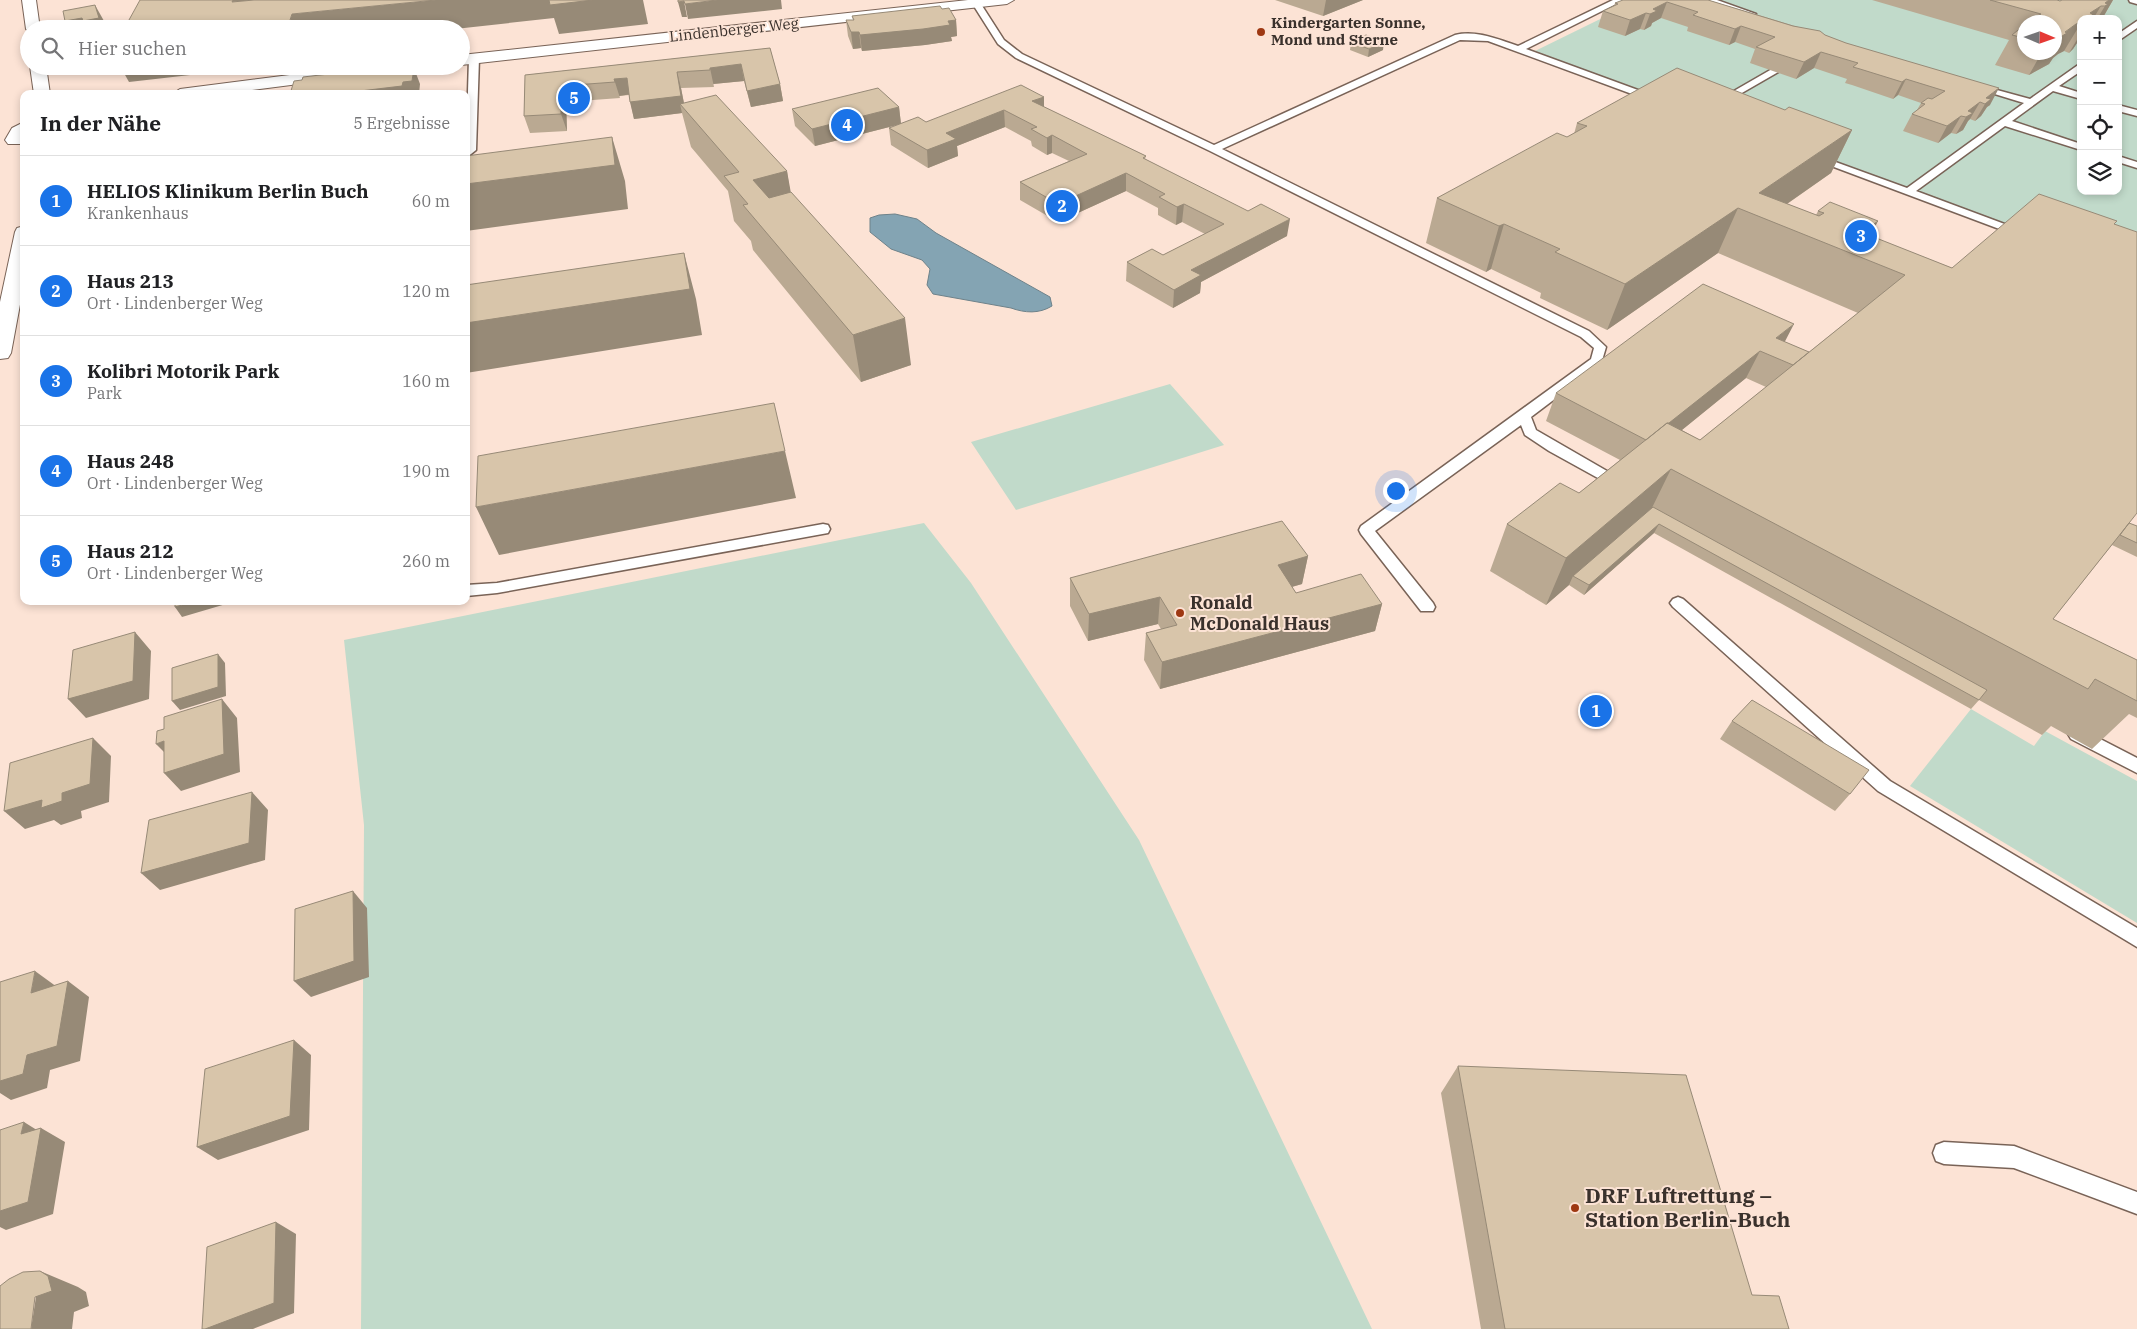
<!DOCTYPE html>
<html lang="de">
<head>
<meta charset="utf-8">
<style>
	:root { --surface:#fff; --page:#f6f6f6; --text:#202124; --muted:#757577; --line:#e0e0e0; --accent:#1a73e8 }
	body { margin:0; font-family:"IBM Plex Serif",serif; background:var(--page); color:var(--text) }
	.controls { position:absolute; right:15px; top:15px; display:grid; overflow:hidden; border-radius:10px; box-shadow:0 2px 8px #0003 }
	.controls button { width:45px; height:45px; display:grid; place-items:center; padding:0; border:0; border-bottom:1px solid var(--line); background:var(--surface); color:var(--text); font:25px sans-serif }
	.compass { position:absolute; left:2017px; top:15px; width:45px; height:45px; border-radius:50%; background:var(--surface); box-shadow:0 2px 8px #0003; rotate:92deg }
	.you { position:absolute; left:1395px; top:490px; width:18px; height:18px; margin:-12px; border:4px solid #fff; border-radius:50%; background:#1a73e8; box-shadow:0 0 0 8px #1a73e833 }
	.badge { display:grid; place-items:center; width:32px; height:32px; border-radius:50%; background:var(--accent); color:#fff; font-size:16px; font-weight:700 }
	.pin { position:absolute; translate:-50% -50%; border:2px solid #fff; box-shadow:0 1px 5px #0006 }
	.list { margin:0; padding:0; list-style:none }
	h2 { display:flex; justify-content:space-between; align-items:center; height:65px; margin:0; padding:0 20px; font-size:21px }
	h2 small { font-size:16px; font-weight:400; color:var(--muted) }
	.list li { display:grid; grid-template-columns:32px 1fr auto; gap:15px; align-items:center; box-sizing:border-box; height:90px; padding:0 20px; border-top:1px solid var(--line) }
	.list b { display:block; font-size:19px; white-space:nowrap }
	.list p { margin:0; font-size:16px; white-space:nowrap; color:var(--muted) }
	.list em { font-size:16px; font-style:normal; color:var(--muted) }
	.icon { flex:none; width:28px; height:28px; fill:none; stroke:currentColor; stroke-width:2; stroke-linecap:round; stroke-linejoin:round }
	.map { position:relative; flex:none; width:2137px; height:1329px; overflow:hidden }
	.search { position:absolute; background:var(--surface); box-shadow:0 2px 8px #0003; left:20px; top:20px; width:450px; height:55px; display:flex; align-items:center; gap:12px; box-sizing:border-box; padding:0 18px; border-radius:28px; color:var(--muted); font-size:19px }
	.panel { position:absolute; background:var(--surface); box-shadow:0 2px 8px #0003; left:20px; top:90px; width:450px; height:515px; border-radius:10px }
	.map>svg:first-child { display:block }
	.green { fill:#c1daca; fill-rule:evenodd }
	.water { fill:#84a4b3; stroke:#6e828a }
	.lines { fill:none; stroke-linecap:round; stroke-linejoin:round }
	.service-casing { stroke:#796357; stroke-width:3 }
	.minor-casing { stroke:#796357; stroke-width:2 }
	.service { fill:#fff; fill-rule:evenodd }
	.minor { fill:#fff; fill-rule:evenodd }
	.wall { fill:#baa992; fill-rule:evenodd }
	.shaded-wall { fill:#978a77 }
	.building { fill:#d8c5aa; stroke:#978a77 }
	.poi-dot { fill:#9e3812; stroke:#fce3d5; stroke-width:2 }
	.labels { text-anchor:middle; stroke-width:4; stroke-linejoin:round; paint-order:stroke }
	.far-poi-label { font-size:15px; font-weight:bold; fill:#3a312c; stroke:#fce3d5; text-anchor:start }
	.far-street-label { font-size:15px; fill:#3a312c; stroke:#fce3d5 }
	.poi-label { font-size:18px; font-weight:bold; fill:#3a312c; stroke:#fce3d5; text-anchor:start }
	.near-poi-label { font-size:21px; font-weight:bold; fill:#3a312c; stroke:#fce3d5; text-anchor:start }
</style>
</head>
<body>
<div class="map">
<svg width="2137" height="1329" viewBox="0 0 2137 1329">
	<rect width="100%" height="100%" fill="#fce3d5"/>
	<path class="green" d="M1639,0H2137V278L1535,51ZM2081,19H2118V191H2081ZM2024,22H2054V52H2024Z
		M1170,384L1224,445L1016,510L971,442Z
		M924,523L971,583L1139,840L1372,1329H361L364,825L344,640Z
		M1971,709L2034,746L2045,731L2137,781V923L1910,786Z"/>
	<path class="water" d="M895,214L917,219L936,233L1050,297L1052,306C1039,314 1025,313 1011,308L933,294L927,285L930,269L922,260L891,249L870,232V218L879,215Z"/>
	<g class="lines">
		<g class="service-casing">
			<path id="service" d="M1613,0H1624L1526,49L1657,97V101H1651L1488,41L1460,40L1222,149L1589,331L1606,347L1601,364L1531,417L1536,430L1626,482L1628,485L1626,488H1616L1549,451L1525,435L1521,425L1375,531L1433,603L1435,607L1433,611H1421L1361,534L1359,530L1361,526L1591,359L1594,348L1581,337L1210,151L1016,58L998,44L972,3L979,1L1004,40L1022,54L1214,145L1455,35C1477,30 1497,39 1518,46Z
				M1705,0H1717L1756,14L1749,16Z
				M2129,0H2137V4L2130,2Z
				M2137,21V28L2118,41V34Z
				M474,55L479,58L476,150L466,158L469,58Z
				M2081,63V71L2059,86L2081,93V99L2053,91L2012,121L2081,144V150L2005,126L1916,191L2026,232V236H2018L1810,158L1815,155L1819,156L1907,188L2024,103L1975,88V84L2030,99Z
				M1772,69L1780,71L1721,105L1713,103Z
				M2118,105L2137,110V116L2118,111Z
				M2118,156L2137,162V168L2118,162Z
				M823,524L828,525L830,529L828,533L497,593L466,596V585L497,583Z
				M1678,597L1683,599L1890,781L2137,928V947L1878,791L1673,607L1670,603L1673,599Z
				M2077,727L2137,758V773L2071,739L2068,734L2071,729Z
				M1944,1142L2014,1146L2137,1192V1214L2014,1168L1944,1164L1936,1161L1933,1153L1936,1145Z"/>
		</g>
		<g class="minor-casing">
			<path id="minor" d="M22,0H36L40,29H29V32L26,29Z
				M968,0H1014L1007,4L461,65V55Z
				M30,66H46L50,94H34Z
				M361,66H408L400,71L220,94H172L180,89Z
				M24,122V137L20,144H8L5,140L12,128Z
				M24,226V283L11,353L8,358L0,359V302L15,232L17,228Z"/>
		</g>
		<use href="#service" class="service"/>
		<use href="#minor" class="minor"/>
	</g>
	<path class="wall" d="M1275,0H1363L1323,16Z
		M1708,0L1825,35L1990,105L1987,107L1981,116L1975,121L1970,119L1968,121L1963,130L1956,134L1951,133L1938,143L1903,131L1912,114L1917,110L1921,103L1898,95L1893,99L1852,85L1845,83L1847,79L1814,68L1796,79L1750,63L1755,49L1735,42L1729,45L1687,31L1688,27L1661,18L1652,23L1651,26L1644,30L1640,29L1625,36L1598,27L1603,11L1614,6L1615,3Z
		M1872,0H2057L2060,1L2061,0H2113L2102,19H2081V37L2073,49L2069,53L2064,51L2058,54L2053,58L2049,64L2029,75L1995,65L2009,40ZM2024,22H2054V52H2024Z
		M942,9L956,20L957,36L951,37L952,41L925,45L862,51L861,48L853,49L848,36L846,20H853L852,16Z
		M1351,42L1383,50L1368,57L1350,50Z
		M770,48L780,84L783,101L751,107L744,81L713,84L714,87L681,88L684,103L787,171L790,192L911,365L861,382L753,250L751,241L734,221L728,191L691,147L682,113L634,119L629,95L619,96L620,98L566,102L567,131L530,133L524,116L525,75Z
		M1044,97V107L1146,156L1145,159L1287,236L1201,282L1200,293L1173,308L1126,281L1127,262L1163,255L1205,234L1182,222L1176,225L1158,215V208L1126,191L1058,222L1020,200V182L1069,161L1052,153L1047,155L1032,146L1031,141L1005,127L957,146L958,156L928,168L891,145L889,128L926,122Z
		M899,107L901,124L815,146L795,126L792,109Z
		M1785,110L1852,130L1831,173L1787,204L1816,215L1818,211L1878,221L1870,236L1952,268L2115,224L2129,523L2137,526V557L2112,545L2053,619L2137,660V718L2129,714L2092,749L2051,726L2042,735L1979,700L1971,709L1654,533L1584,595L1569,585L1546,605L1490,571L1507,524L1579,493L1620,460L1546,421L1556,393L1785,342L1809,352L1858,313L1718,253L1607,330L1540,298L1541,293L1491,269L1486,272L1426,243L1437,198L1567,137L1574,134L1577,123ZM1746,378L1766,387L1700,440L1682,430Z
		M1308,556L1302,584L1292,587L1296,593L1382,604L1375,631L1160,689L1144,660L1146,633L1161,629L1158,624L1088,641L1070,606V578Z
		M1732,721L1850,794L1835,811L1720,739Z
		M1458,1066L1752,1295L1789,1329H1481L1441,1093Z"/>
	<path class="shaded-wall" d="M233,0H258L232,2Z
		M436,0H643L648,24L559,34L554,18L455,29H287L292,14Z
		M717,0H781L782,9L688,19L685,4Z
		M1326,0H1363L1323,16Z
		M2109,0H2113L2102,19H2097L2105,6V3Z
		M684,1L687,17H682L678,2Z
		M1667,2L1661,18L1652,23L1651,26L1644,30L1650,14L1653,9Z
		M95,5L104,21L106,29H70L65,21Z
		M2101,6L2093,19H2087L2090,13Z
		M1646,13L1640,29L1625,36L1630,20Z
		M956,20L957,36L951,37L952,41L925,45L862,51L860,35Z
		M2081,22V23L2064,51L2058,54L2053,58L2049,64L2029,75L2042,52H2054V41L2076,24Z
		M1741,26L1735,42L1729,45L1735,29Z
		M851,32H859L861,48L853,49Z
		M2081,33V37L2073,49L2069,53Z
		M1384,42L1383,50L1368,57L1369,49Z
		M1821,52L1814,68L1796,79L1804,62Z
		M741,64L744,81L713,84L714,87L710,68Z
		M120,66H268L129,82Z
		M406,66L412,80L414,68L420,84L419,94H335L405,69Z
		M677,72L681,88L685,109L680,104L682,113L634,119L630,102Z
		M627,78L632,94L619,96L620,98L614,79Z
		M1906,79L1898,95L1893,99L1902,82Z
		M780,84L783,101L751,107L747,91Z
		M561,86L566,102L567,131L561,114Z
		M1999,88L1990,105L1987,107L1981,116L1975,121L1985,104L1986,98Z
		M1044,97V113L1032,101Z
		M1980,102L1970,119L1968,121L1963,130L1956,134L1966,117L1968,111Z
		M899,107L901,124L815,146L812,129Z
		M1004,110L1005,127L957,146L958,156L928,168L927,150L946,133Z
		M1961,116L1951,133L1938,143L1947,126Z
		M1852,130L1831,173L1765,219L1759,193Z
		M1052,135V153L1047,155V138Z
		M612,137L625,181L628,209L466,231V184Z
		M787,171L795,216L762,225L753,180Z
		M1126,173V191L1058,222V204Z
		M1184,204L1182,222L1176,225L1177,207Z
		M1738,208L1718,253L1607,330L1625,284Z
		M1290,219L1287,236L1201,282L1200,293L1173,308L1174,290L1191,270Z
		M1878,221L1859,256L1854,254L1867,229Z
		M1504,224L1491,269L1486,272L1499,226Z
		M684,253L696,299L702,335L466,373V323Z
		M905,318L911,365L861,382L853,335Z
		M1794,324L1780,351L1776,338Z
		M1760,351L1746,378L1635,468L1647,440Z
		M785,451L796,498L499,555L476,507Z
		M1671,469L1648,516L1573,576L1569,585L1546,605L1566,558Z
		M1659,524L1654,533L1584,595L1589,585Z
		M1308,556L1302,584L1273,592L1278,565Z
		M1160,597L1158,624L1088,641L1089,614Z
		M196,601H226V604L182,617L175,607Z
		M1382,604L1375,631L1160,689L1162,662Z
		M135,632L151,651L149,699L86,718L68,699Z
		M218,654L225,663L226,696L180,710L172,701Z
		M222,699L237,718L240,772L181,791L164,773Z
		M93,738L111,756L109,802L81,811L82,818L61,825L54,820L25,829L4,811L62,793Z
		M164,741L174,762L156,744Z
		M252,792L268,810L265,860L160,890L141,873Z
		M353,891L367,908L369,977L311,997L294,981Z
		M35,971L57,987L31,993Z
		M68,981L89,997L80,1061L50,1070L47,1088L11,1100L0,1093V1073L27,1055Z
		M294,1040L311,1055L309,1130L218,1160L197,1147Z
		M24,1122L40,1132L41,1128L65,1142L53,1214L6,1230L0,1227V1211L21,1134Z
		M276,1222L296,1234L294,1313L253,1329H205Z
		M40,1271L78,1287L86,1292L89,1306L74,1312L72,1329H31Z"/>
	<path class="building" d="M140,0H233L232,2L254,0H436L292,14L287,29H124Z
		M549,0H593L550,5Z
		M678,0H717L685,4L684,1L678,2Z
		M1623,0H1708L1793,26L1820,31L1825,35L1846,43L1999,88L1986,98L1991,99L1985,104L1980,102L1968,111L1973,113L1966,117L1961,116L1947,126L1912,114L1925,104L1921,103L1928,98L1932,99L1945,91L1906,79L1902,82L1860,69L1853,67L1858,63L1821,52L1804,62L1756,47L1775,37L1741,26L1735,29L1693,15L1698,12L1667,2L1653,9L1657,11L1650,14L1646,13L1630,20L1603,11L1618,4L1615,3Z
		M1990,0H2057L2060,1L2062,0H2109L2105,3L2108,4L2105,6H2101L2090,13L2093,14L2088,18L2092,19H2081V22L2076,24L2065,32L2067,33L2054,41V22H2026L2041,14Z
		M95,5L99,18L83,21L82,18L65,21L63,11Z
		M940,6L942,9L949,8L956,20L948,21L950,25L923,29L860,35L859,32H851L846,20H854L852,16Z
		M2024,23V38L2012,35L2023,26L2022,25Z
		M1366,35L1384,42L1369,49L1351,42Z
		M770,48L780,84L747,91L741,64L710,68V70L677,72L681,96L630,102L627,78L614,79L615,82L561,86V114L524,116L525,75Z
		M398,66H406L405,69L414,68L412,81L403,82L402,86L335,94H290L294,81L302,80L303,77Z
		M1677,68L1785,110L1789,107L1852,130L1759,193L1819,216L1824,213L1818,211L1830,202L1878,221L1867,229L1861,227L1856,230L1952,268L2039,194L2117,221L2114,224L2137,232V513L2053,619L2137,660V701L2095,679L2088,689L1671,469L1566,558L1507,524L1560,483L1579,493L1667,423L1700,440L1905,275L1738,208L1625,284L1555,252L1560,249L1504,224L1499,226L1437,198L1557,133L1567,137L1587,126L1577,123Z
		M1021,85L1044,97L1032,101L1146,156L1143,158L1248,211L1261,204L1290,219L1191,270L1201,275L1174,290L1127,262L1152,249L1163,255L1224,224L1184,204L1177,207L1159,197L1165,194L1126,173L1058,204L1020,182L1087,154L1052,135L1047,138L1031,129L1037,127L1004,110L946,133L956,139L927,150L889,128L918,117L926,122Z
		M878,88L899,107L812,129L792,109Z
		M716,95L787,171L753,180L769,198L791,192L905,318L853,335L743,205L748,204L724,176L739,172L680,104Z
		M612,137L615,165L466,184V156Z
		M684,253L690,289L466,323V285Z
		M1703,284L1794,324L1776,338L1809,352L1793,365L1760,351L1669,423H1667L1646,440L1556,393Z
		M774,403L785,451L476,507L478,456Z
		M1653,507L1987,690L1979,700L1659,524L1589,585L1573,576Z
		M1282,521L1308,556L1278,565L1296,593L1361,574L1382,604L1162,662L1146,633L1177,625L1160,597L1089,614L1070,578Z
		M2129,523L2137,526V543L2120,535Z
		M175,601H196L175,607Z
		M135,632L133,681L68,699L73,650Z
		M218,654V687L172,701V668Z
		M222,699L224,754L164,773V741L156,744L157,731L164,729V717Z
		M1752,700L1869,770L1850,794L1732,721Z
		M93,738L90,784L62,793V801L41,808L42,800L4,811L10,763Z
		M252,792L249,843L141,873L149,820Z
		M353,891L354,961L294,981L295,909Z
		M35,971L31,993L68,981L57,1046L27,1055L23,1074L0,1081V982Z
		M294,1040L290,1116L197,1147L205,1069Z
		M1458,1066L1686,1075L1752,1295L1779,1296L1789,1329H1505Z
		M24,1122L21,1134L41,1128L28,1202L0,1211V1130Z
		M276,1222L274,1303L205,1329H202L207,1247Z
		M40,1271L48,1276L52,1291L35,1297L31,1329H0V1286L9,1279L23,1272Z"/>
	<g class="poi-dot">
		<circle cx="1261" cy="32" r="5"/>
		<circle cx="1180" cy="613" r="5"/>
		<circle cx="1575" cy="1208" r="5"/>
	</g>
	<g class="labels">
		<g class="far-poi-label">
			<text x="1271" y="28">Kindergarten Sonne,<tspan x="1271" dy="17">Mond und Sterne</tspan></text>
		</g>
		<g class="far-street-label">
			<text transform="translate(734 30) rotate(-6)" y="5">Lindenberger Weg</text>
		</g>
		<g class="poi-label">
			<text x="1190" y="609">Ronald<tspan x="1190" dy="21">McDonald Haus</tspan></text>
		</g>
		<g class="near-poi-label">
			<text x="1585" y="1203">DRF Luftrettung –<tspan x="1585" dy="24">Station Berlin-Buch</tspan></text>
		</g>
	</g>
</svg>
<div class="controls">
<button>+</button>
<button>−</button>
<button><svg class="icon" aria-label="locate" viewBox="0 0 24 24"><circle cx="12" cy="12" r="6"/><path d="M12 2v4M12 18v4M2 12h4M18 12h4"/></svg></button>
<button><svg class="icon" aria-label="layers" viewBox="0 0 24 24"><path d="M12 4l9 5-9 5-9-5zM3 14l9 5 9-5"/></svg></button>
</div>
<svg class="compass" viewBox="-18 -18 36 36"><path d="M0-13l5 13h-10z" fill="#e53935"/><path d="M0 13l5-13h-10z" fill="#757577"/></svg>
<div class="you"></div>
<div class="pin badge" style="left:1596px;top:711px">1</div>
<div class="pin badge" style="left:1062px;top:206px">2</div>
<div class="pin badge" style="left:1861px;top:236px">3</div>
<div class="pin badge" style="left:847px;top:125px">4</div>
<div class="pin badge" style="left:574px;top:98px">5</div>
<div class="search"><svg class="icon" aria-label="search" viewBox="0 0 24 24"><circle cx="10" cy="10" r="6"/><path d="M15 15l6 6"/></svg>Hier suchen</div>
<section class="panel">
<h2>In der Nähe<small>5 Ergebnisse</small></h2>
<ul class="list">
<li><span class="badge">1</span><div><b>HELIOS Klinikum Berlin Buch</b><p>Krankenhaus</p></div><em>60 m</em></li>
<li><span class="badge">2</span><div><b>Haus 213</b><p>Ort · Lindenberger Weg</p></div><em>120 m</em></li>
<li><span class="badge">3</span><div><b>Kolibri Motorik Park</b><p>Park</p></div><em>160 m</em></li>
<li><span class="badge">4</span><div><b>Haus 248</b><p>Ort · Lindenberger Weg</p></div><em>190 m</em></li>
<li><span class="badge">5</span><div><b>Haus 212</b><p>Ort · Lindenberger Weg</p></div><em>260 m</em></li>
</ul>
</section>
</div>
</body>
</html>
